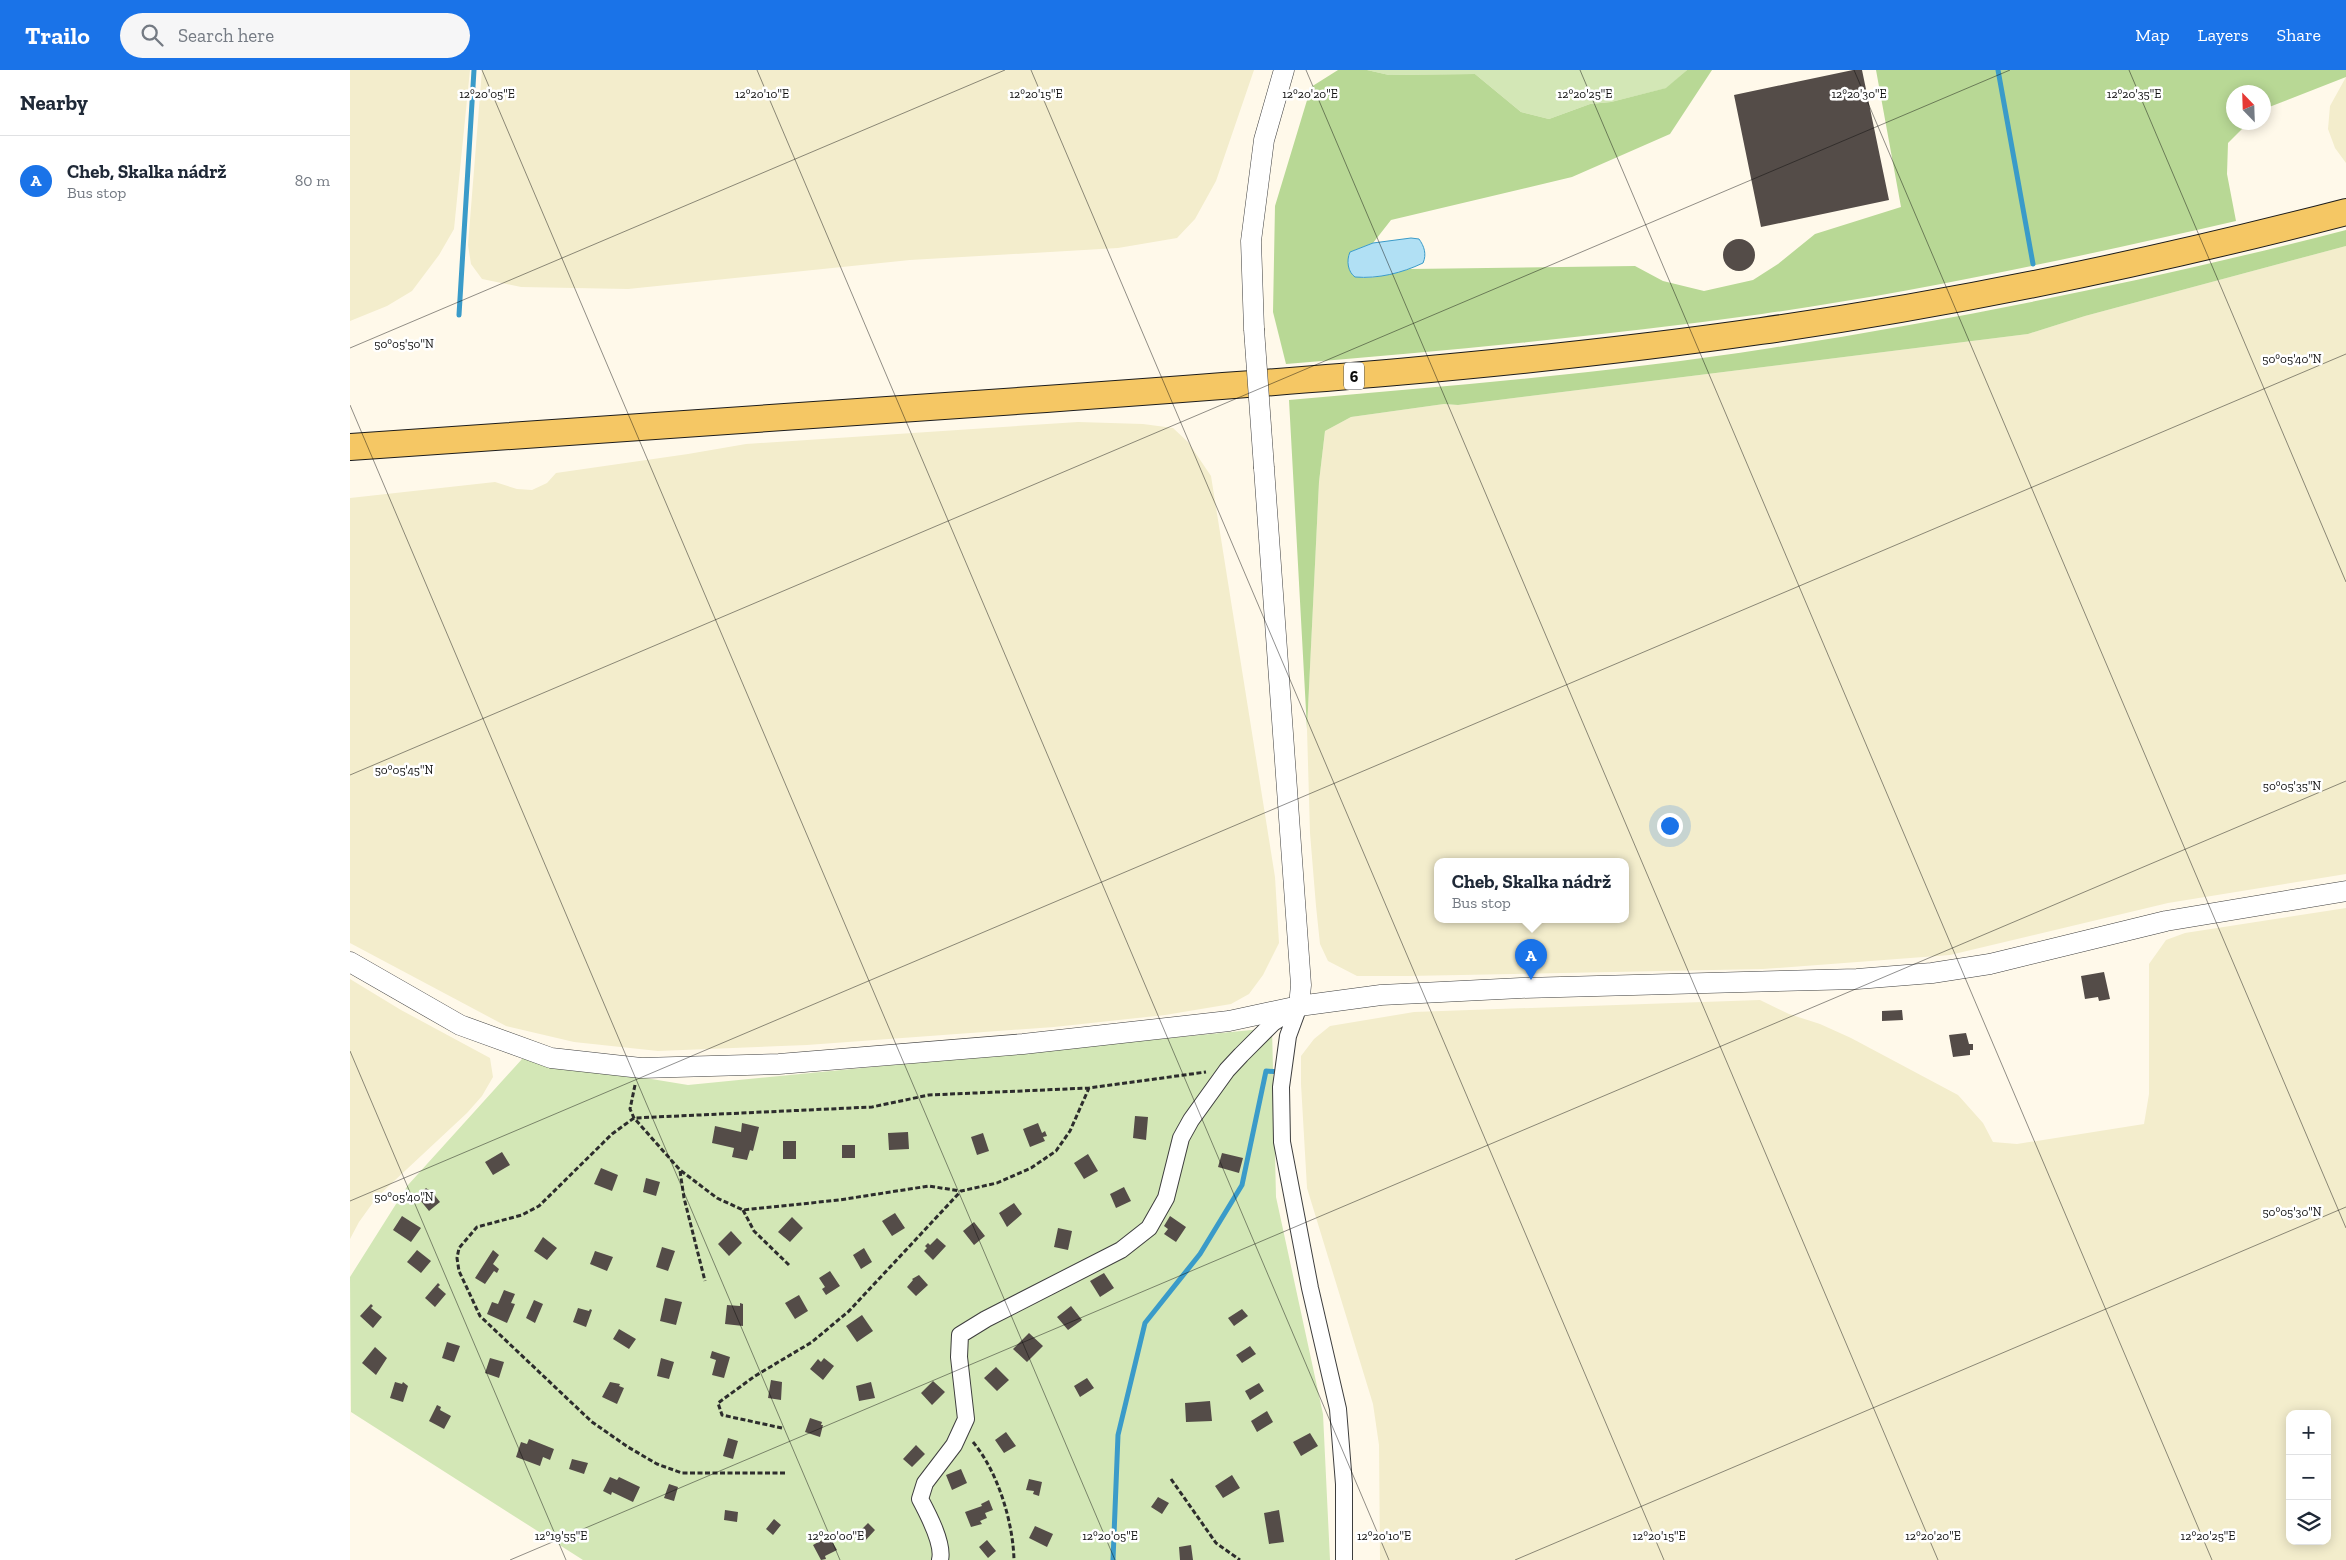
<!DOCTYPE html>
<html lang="en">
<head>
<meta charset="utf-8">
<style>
	:root { --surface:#fff; --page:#f6f6f7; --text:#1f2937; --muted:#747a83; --line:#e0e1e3; --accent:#1a73e8 }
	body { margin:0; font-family:"Zilla Slab",serif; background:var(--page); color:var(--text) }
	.controls { position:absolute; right:15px; bottom:15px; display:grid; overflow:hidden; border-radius:10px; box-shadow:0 2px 12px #0003 }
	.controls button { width:45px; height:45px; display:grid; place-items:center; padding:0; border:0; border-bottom:1px solid var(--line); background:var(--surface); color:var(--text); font:25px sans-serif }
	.compass { position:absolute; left:1876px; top:15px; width:45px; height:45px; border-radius:50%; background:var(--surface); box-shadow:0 2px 12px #0003; rotate:337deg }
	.you { position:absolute; left:1319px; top:755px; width:18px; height:18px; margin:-12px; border:4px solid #fff; border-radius:50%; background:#1a73e8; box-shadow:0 0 0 8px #1a73e833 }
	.badge { display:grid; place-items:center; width:32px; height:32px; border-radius:50%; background:var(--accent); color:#fff; font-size:16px; font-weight:700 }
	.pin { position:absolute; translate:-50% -41px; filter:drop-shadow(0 1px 2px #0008) }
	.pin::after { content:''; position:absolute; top:26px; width:18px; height:15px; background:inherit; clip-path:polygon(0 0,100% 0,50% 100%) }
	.popup { position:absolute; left:1084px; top:788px; width:195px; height:65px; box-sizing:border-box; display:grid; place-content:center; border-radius:10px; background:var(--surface); filter:drop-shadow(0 1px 4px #0005); font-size:16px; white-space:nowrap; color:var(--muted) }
	.popup b { font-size:19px; color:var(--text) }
	.popup::after { content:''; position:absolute; left:50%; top:100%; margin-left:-10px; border:10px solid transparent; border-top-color:var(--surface) }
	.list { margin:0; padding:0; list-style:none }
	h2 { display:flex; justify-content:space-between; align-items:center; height:65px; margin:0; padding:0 20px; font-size:21px }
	h2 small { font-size:16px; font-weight:400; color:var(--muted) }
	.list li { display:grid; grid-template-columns:32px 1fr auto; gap:15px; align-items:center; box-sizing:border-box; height:90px; padding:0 20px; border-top:1px solid var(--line) }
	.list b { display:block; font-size:19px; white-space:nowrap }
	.list p { margin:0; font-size:16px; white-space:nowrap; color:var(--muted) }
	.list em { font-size:16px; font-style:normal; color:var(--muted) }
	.icon { flex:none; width:28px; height:28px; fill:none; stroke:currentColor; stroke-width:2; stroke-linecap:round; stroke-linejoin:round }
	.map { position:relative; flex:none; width:1996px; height:1490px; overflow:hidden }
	header { display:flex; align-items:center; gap:30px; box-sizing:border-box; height:70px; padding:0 25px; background:var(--accent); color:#fff }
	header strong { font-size:24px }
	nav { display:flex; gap:28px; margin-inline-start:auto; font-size:18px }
	.search { width:350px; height:45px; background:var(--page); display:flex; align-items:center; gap:12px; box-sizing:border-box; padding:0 18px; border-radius:28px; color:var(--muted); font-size:19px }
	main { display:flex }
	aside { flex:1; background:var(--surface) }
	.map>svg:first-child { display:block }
	.farmland { fill:#f3edcc; fill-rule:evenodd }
	.green { fill:#d3e7b6 }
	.forest { fill:#b8d895 }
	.water { fill:#b1e0f4; stroke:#3a9bc9 }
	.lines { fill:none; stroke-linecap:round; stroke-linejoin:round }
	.stream { stroke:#3a9bc9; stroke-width:5 }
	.building { fill:#544c48 }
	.minor-casing { stroke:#3e3e3e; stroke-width:18 }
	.tertiary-casing { stroke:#3e3e3e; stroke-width:21 }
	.primary-casing { stroke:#1c1c1c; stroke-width:28 }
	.path { stroke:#2d2d2d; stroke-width:3; stroke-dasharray:5 2.5; stroke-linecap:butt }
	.minor { stroke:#fff; stroke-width:16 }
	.tertiary { stroke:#fff; stroke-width:20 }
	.primary { stroke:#f5c764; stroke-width:26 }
	.tertiary-bridge-casing { stroke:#3e3e3e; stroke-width:21; stroke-linecap:butt }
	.tertiary-bridge { stroke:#fff; stroke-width:20 }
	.ticks { fill:none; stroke:#0b0b0b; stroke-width:1; stroke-opacity:0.45 }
	.labels { text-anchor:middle; stroke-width:5; stroke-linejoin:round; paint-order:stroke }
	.shield { fill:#fff; stroke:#545454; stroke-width:1 }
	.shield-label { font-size:16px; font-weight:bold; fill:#0b0b0b }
	.ticks-label { font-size:12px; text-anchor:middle; fill:#0b0b0b; stroke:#fff; stroke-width:5; stroke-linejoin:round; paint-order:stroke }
</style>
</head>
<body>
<header>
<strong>Trailo</strong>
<div class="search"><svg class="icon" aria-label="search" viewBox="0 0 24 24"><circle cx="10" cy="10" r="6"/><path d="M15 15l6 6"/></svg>Search here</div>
<nav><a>Map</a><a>Layers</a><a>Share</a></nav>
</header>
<main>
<aside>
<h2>Nearby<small></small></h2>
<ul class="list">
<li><span class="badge">A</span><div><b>Cheb, Skalka nádrž</b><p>Bus stop</p></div><em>80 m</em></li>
</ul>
</aside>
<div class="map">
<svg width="1996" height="1490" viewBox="0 0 1996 1490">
	<rect width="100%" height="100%" fill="#fff9ea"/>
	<path class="farmland" d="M0,0H120L104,159L89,185L62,221L37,236L0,251Z
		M132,0H904L866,111L845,149L827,168L768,178L560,190L278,219L171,217L132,209L121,194L118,175Z
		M1996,7V93L1985,78L1978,59L1980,36Z
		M1996,176V804L1818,833L1600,885L1413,899L1058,906H1007L978,891L970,874L966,836L960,763L957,659L969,412L975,361L1001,347L1094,334L1108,335L1678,264L1735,246ZM1087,791H1275V849H1087Z
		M728,352L793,354L823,358L838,372L861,406L925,807L929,873L913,905L899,924L881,934L815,945L704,957L457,975L308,981L224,972L156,956L0,873V428L145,412L167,419L182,420L197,413L206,403L338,384L396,374Z
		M1996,838V1490H1030L1029,1375L1023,1334L957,1118L951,1014V986L964,969L980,956L1064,942L1410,930L1439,944L1470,954L1501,968L1608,1025L1633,1053L1643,1072L1667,1074L1794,1054L1799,1024V894L1816,870L1835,863ZM1940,1344H1977V1471H1940Z
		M0,909L51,940L140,988L143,1007L132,1026L117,1043L27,1127L9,1152L0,1169Z"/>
	<path class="green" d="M1017,0H1337L1317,18L1261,32L1240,34L1199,49L1171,42L1125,4L1039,5Z
		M922,958L926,1127L973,1344L980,1490H233L1,1342L0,1207L58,1115L173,988L338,1015Z"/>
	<path class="forest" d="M988,0H1017L1039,5L1125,4L1171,42L1199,49L1240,34L1261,32L1316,18L1337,0H1362L1320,64L1222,107L1041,150L1023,173L1000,182L998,191L1000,201L1012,208L1027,207L1060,199L1285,196L1313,211L1354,221L1403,210L1428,194L1465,164L1551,137L1526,0H1996V7L1914,39V22H1884V52L1898,53L1878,73L1877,104L1886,151C1729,187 1571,221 1412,244C1254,266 1095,281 936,294L923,242L925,136L961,17Z
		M1996,160V176L1735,246L1678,264L1108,335L1094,334L1001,347L975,361L969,412L957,659L939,330C1100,316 1261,303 1421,278C1615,248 1806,209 1996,160Z"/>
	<path class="water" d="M1061,168L1069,169C1074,176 1077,184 1073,193C1052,203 1028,209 1005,207C998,202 996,191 1000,182L1023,173Z"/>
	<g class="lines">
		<path class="stream" d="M1648,0L1683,194
			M109,245L124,0
			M763,1490L768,1365L795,1253L850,1184L892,1115L916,1001L930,1002"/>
	</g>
	<path class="building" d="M1503,0H1512L1539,130L1411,157L1384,25Z
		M1373 185a16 16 0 1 1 32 0a16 16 0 1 1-32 0Z
		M1754,902L1760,929L1749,931L1748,927L1735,929L1731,906Z
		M1552,940L1553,950L1532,951V941Z
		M1616,963L1619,974H1623V980H1620V985L1603,987L1599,965Z
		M785,1046L798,1047L796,1070L783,1068Z
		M392,1053L409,1057L403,1081L400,1080L397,1090L382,1087L384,1078L362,1073L365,1056L391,1062Z
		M688,1053L692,1063L695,1061L697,1066L693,1067L695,1071L680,1077L673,1059Z
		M558,1062L559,1079L539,1080L538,1063Z
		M633,1063L639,1081L627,1085L621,1067Z
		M433,1071H446V1089H433Z
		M492,1075H505V1088H492Z
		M152,1082L160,1095L143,1105L135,1092Z
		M872,1083L893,1088L889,1103L868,1097Z
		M738,1084L748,1101L734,1109L724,1093Z
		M251,1098L268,1105L262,1121L244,1114Z
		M296,1108L310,1112L306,1126L293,1122Z
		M774,1117L781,1131L766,1138L760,1124Z
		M76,1118L80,1121L82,1120L83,1121L82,1122L90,1132L79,1141L70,1130L74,1126L71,1123Z
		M664,1133L672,1144L657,1157L649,1143Z
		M545,1143L555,1158L542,1166L532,1151Z
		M52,1146L71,1158L61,1172L43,1160Z
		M820,1146L836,1157L826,1172L814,1164L818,1159L814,1156Z
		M442,1147L453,1158L440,1172L428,1162Z
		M624,1152L635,1166L624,1175L613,1161Z
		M708,1158L722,1161L718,1180L704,1177Z
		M381,1161L392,1173L379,1186L368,1174Z
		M193,1167L207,1178L197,1190L184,1181Z
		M587,1168L596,1176L583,1190L574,1181L577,1178L575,1176L578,1173L580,1175Z
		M312,1177L325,1181L318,1201L306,1197Z
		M514,1178L522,1192L511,1199L503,1185Z
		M67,1180L81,1191L71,1203L57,1192Z
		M143,1180L149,1185L143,1194L149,1199L147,1203L144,1201L135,1214L125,1208Z
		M245,1181L263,1187L257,1201L240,1194Z
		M480,1201L490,1216L476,1225L472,1219L475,1217L469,1208Z
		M754,1203L764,1218L750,1227L740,1211Z
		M569,1205L578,1215L566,1226L557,1217L563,1210L562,1209Z
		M88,1213L90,1215L88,1217L96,1224L85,1237L75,1228Z
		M154,1220L165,1224L161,1233L165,1234L157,1253L137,1244L142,1232L148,1234Z
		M449,1225L458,1241L445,1249L435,1233Z
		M315,1228L332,1232L326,1255L310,1251Z
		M184,1230L193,1234L185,1253L176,1248Z
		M390,1233L393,1234V1256L375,1254L377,1235L390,1236Z
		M21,1234L23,1236L21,1238L32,1247L23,1258L10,1246Z
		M721,1236L732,1250L718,1260L707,1247Z
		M228,1238L239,1241L240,1239L242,1240L236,1257L223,1252Z
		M892,1239L898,1246L884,1256L878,1248Z
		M512,1245L523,1261L507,1272L496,1256Z
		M269,1259L286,1269L279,1279L263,1269Z
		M679,1263L693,1276L677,1292L663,1279Z
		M97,1272L110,1276L104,1292L92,1288Z
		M900,1276L906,1284L892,1293L886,1285Z
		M25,1277L37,1288L26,1305L12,1293Z
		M362,1281L380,1287L374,1308L362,1305L366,1290L360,1288Z
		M140,1288L154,1292L149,1308L135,1303Z
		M311,1288L324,1292L319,1309L307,1306Z
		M474,1288L484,1296L473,1310L460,1299L468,1289L471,1292Z
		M646,1297L659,1310L647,1321L634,1308Z
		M737,1308L744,1318L730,1327L724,1316Z
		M421,1310L432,1312L431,1330L418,1328Z
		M583,1311L595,1322L582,1335L571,1323Z
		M45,1312L52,1314L53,1312L58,1316L53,1332L40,1328Z
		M260,1312L270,1314L269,1316L274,1318L267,1334L252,1327Z
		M521,1312L525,1328L509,1331L506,1316Z
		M909,1313L914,1321L900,1330L895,1321Z
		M860,1331L862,1351L836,1352L835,1333Z
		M87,1335L91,1337L90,1340L101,1346L94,1359L79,1351Z
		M917,1341L923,1352L907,1362L901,1351Z
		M460,1348L472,1352L471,1355H473L470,1367L455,1362Z
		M656,1362L666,1376L654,1383L645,1370Z
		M960,1363L968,1376L951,1386L943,1372Z
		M378,1368L388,1371L383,1389L373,1386Z
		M179,1369L204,1379L200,1390L193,1387L190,1396L166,1387L171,1372L177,1374Z
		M566,1375L575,1384L562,1397L553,1389Z
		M222,1389L238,1393L234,1404L219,1399Z
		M611,1399L617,1413L602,1420L596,1405Z
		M882,1405L890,1418L873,1428L865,1416Z
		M260,1407L267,1410L269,1407L290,1417L283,1432L262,1422L261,1425L253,1421Z
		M679,1409L692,1412L689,1426L683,1424L684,1421L676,1420Z
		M319,1414L328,1417L324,1431L314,1428Z
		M808,1427L819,1433L812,1444L801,1437Z
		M639,1430L643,1440L635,1443L637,1448L630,1451L632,1454L621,1457L615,1442L632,1436L631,1434Z
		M375,1440L388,1442L387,1452L374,1450Z
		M929,1440L934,1472L919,1474L914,1443Z
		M424,1449L431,1455L423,1465L416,1459Z
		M518,1453L525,1460L514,1472L506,1465Z
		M685,1456L703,1464L697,1477L679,1468Z
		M479,1466L487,1480L475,1486L476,1489L471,1490L463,1475Z
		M637,1470L646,1481L638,1488L629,1477Z
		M841,1475L843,1490H830L829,1477Z"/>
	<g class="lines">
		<g class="minor-casing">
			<path id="minor" d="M949,936L938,966L931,1017L932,1072L960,1218L988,1339L994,1414V1490
				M590,1490C594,1474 578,1444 570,1429L575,1413L604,1375L616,1349L609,1287L610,1265L636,1249L771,1180L799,1158L816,1128L831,1068L841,1050L877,1000L891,985L923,953L945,939"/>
		</g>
		<g class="tertiary-casing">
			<path id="tertiary" d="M904,259L901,171L914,70L934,0
				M914,398L951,915L949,936
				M0,892L110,955L201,988L291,998L429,994L673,974L879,951L949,936L1031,925L1171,918L1507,909L1582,903L1640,894L1816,851L1996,821"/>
		</g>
		<g class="primary-casing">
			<path id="primary" d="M0,377C232,361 464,345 696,329C935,312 1174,295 1411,261C1609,233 1803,192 1996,142"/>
		</g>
		<path class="path" d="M285,1015L280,1039L284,1048L330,1100L367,1128L393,1140L489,1130L579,1116L610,1121
			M330,1101L334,1128L355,1211
			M393,1140L404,1161L440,1196
			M432,1358L372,1345L368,1333L405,1306L462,1272L499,1241L611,1121L647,1113L681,1098L706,1081L720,1061L739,1018
			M623,1372C648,1402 663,1452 664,1490
			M435,1403H332L307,1394L278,1377L242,1352L130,1246L109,1201L107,1188L109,1178L127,1157L172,1145L189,1136L262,1064L284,1048L522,1037L579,1025L739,1018L856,1002
			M821,1409L866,1473L890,1490"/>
		<use href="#minor" class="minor"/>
		<use href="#tertiary" class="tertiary"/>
		<use href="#primary" class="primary"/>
		<g class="tertiary-bridge-casing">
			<path id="tertiary-bridge" d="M904,259L914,398"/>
		</g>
		<use href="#tertiary-bridge" class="tertiary-bridge"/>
	</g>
	<path class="ticks" d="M132,0L765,1490M407,0L1039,1490M681,0L1314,1490M956,0L1588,1490M1230,0L1862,1490M1504,0L1996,1158M1779,0L1996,512M0,278L655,0M0,335L490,1490M0,705L1660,0M0,981L216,1490M0,1131L1996,284M160,1490L1996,711M1165,1490L1996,1137"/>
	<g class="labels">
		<rect class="shield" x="994" y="292.5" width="20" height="27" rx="4"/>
		<g class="shield-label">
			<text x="1004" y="312">6</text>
		</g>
	</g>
	<g class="ticks-label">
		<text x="137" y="28">12°20'05"E</text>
		<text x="412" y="28">12°20'10"E</text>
		<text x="686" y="28">12°20'15"E</text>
		<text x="960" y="28">12°20'20"E</text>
		<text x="1235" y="28">12°20'25"E</text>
		<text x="1509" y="28">12°20'30"E</text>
		<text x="1784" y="28">12°20'35"E</text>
		<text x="54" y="278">50°05'50"N</text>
		<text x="1942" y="293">50°05'40"N</text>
		<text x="54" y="704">50°05'45"N</text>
		<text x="1942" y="720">50°05'35"N</text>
		<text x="54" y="1131">50°05'40"N</text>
		<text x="1942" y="1146">50°05'30"N</text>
		<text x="211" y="1470">12°19'55"E</text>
		<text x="486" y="1470">12°20'00"E</text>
		<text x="760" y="1470">12°20'05"E</text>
		<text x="1034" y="1470">12°20'10"E</text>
		<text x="1309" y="1470">12°20'15"E</text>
		<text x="1583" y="1470">12°20'20"E</text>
		<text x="1858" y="1470">12°20'25"E</text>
	</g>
</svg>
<div class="controls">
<button>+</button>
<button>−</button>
<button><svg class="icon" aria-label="layers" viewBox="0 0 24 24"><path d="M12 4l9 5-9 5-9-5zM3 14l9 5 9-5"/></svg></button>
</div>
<svg class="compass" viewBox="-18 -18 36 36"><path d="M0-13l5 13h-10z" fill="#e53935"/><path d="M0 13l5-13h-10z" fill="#747a83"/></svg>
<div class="you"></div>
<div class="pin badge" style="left:1181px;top:910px">A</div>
<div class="popup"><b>Cheb, Skalka nádrž</b>Bus stop</div>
</div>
</main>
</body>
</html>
